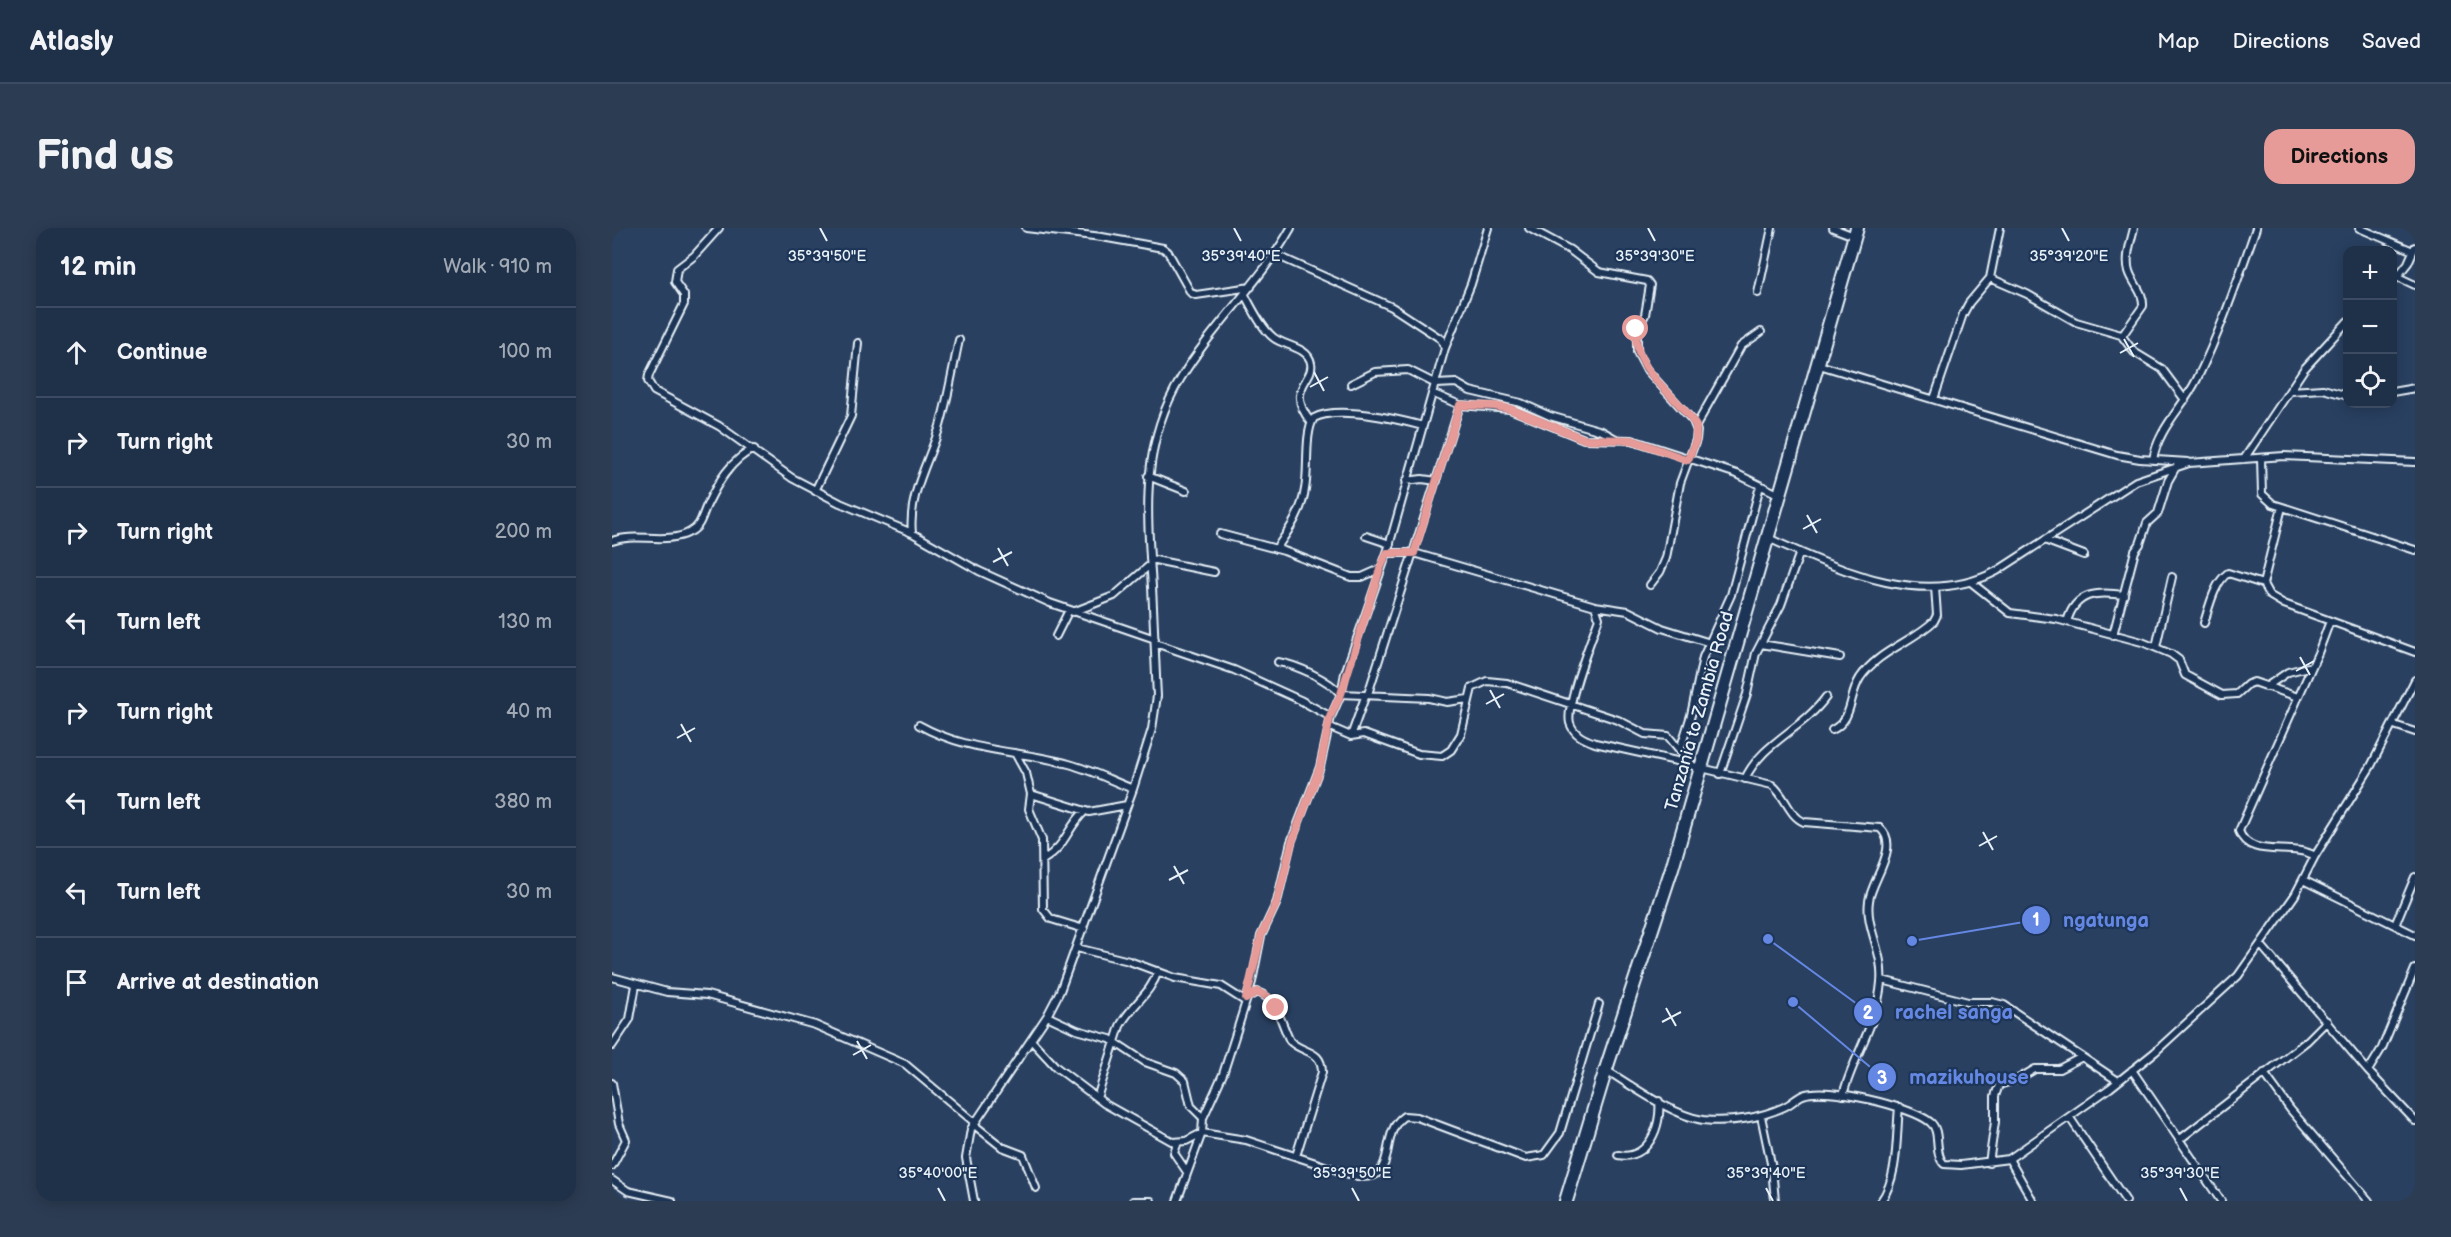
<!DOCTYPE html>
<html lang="en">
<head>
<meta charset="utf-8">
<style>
	:root { --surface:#1f3049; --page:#2c3c53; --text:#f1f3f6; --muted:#a1a9b4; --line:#3c4b61; --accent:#e69b98 }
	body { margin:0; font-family:"Balsamiq Sans",sans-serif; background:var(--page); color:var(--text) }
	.controls { position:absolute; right:18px; top:18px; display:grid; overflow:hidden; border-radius:12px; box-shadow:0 3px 15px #0003 }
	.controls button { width:54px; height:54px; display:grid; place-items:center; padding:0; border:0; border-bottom:2px solid var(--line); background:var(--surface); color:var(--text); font:30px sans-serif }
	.stop { position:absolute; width:18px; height:18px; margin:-14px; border:4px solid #e69b98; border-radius:50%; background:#fff }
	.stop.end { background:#e69b98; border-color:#fff; box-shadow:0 2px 6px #0008 }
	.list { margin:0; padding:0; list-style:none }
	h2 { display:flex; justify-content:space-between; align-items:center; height:78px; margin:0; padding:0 24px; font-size:26px }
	h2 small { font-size:20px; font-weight:400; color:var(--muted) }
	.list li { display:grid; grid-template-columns:39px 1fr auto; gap:18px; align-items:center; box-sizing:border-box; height:90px; padding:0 24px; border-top:2px solid var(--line) }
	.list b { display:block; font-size:22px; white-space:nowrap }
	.list em { font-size:20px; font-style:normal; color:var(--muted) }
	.icon { flex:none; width:33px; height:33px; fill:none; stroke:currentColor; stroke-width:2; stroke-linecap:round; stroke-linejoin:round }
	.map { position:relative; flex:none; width:1803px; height:973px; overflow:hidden; border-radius:18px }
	header { display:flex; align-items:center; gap:36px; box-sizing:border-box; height:84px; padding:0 30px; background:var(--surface); border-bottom:2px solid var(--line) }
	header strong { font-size:28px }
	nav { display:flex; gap:33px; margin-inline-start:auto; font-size:21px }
	.intro { display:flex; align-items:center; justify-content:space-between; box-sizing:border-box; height:144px; padding:0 36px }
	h1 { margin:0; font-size:42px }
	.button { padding:15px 27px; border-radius:18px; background:var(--accent); color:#111; font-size:21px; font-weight:700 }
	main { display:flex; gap:36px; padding:0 36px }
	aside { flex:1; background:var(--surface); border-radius:18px; box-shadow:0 3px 15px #0003 }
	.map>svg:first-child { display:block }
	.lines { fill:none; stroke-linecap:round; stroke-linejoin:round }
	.street-casing { stroke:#e8f1f8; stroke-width:10 }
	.highway-casing { stroke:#e8f1f8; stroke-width:16 }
	.street { stroke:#1d3557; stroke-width:6 }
	.highway { stroke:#1d3557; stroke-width:12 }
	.route { stroke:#e69b98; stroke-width:8 }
	.ticks { fill:none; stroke:#e8f1f8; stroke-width:2 }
	.labels { text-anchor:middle; stroke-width:4.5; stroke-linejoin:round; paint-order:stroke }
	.street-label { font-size:18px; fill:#e8f1f8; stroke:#1d3557 }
	.ticks-label { font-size:15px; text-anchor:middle; fill:#e8f1f8; stroke:#1d3557; stroke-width:4.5; stroke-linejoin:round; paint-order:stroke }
	.leader { fill:none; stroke:#6487e3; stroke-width:2 }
	.callout-dot { fill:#6487e3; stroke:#1d3557; stroke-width:2 }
	.mark-label { font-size:18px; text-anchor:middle; font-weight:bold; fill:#fff }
	.callout-label { font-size:20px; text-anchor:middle; font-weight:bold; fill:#6487e3; stroke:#1d3557; stroke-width:4.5; stroke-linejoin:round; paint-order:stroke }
</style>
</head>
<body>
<header>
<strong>Atlasly</strong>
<nav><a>Map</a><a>Directions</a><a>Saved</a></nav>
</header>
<div class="intro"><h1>Find us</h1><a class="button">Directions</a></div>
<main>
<aside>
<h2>12 min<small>Walk · 910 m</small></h2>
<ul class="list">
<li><svg class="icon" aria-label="ahead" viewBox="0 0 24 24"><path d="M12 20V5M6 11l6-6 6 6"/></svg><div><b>Continue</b></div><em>100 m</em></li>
<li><svg class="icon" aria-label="right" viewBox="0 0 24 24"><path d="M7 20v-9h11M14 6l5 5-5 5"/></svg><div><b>Turn right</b></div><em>30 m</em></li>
<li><svg class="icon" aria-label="right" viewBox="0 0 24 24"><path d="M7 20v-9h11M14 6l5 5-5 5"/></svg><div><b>Turn right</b></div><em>200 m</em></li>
<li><svg class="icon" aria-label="left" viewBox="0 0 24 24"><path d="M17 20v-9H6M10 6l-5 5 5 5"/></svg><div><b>Turn left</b></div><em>130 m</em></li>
<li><svg class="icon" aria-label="right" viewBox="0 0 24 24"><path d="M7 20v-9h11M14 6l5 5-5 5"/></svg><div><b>Turn right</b></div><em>40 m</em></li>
<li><svg class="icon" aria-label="left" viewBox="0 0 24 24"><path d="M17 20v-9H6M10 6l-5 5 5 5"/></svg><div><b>Turn left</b></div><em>380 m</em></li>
<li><svg class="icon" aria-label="left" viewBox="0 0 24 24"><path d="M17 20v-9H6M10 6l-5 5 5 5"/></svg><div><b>Turn left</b></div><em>30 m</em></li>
<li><svg class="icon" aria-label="arrive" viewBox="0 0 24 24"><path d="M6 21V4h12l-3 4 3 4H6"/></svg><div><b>Arrive at destination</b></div></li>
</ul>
</aside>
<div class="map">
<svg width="1803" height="973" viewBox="0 0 1803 973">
	<rect width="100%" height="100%" fill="#294061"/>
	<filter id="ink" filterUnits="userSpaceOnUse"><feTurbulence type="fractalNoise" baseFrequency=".0167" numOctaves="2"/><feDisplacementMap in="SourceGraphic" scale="12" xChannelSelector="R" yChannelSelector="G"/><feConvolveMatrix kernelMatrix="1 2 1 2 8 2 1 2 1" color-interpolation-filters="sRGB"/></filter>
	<g filter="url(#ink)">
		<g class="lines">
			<g class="street-casing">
				<path id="street" d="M107,0L82,28L65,41L63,54L72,67V76L37,147L36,153L42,163L107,198L180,250L228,275L300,305L367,343L438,375L543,411
					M414,0L490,9L551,20L556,24L579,65L584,67L639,59
					M917,0L958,22L987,44L1035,53L1038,57L1033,87L1025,101V124L1034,141L1081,193L1085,203L1084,212L1068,255L1054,330L1048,344L1038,357
					M1221,0L1242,8
					M1747,0L1801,23
					M664,27L780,79L829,111L833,120
					M1786,49L1803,57
					M1378,50L1415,66L1464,94L1509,107L1522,124L1550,141L1573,172
					M1780,55L1796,35L1803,19
					M1146,65L1160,0
					M633,67C640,80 650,101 662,110C673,118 696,119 699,135C703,152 672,161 699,194
					M1510,108L1531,78C1532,64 1521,56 1517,43C1513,30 1519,13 1522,0
					M1204,136L1505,227L1528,231L1576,234
					M739,156L763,144L796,142L824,156L844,155L858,163L909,175L938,188L990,203L1004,211
					M1678,163L1711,161L1736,168
					M1780,164L1803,160
					M822,166L848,177L898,181L972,211L1020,212L1125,246L1168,267
					M1322,171L1351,86L1357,75L1378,50L1388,0
					M1084,198L1129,118L1149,104
					M1649,230L1650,266L1661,276L1803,322
					M1632,231L1692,141L1736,93
					M1541,232C1546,200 1571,180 1585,151C1609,102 1626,51 1644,0
					M536,248L574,263
					M794,253L810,251L825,253
					M203,263L239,188L246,115
					M1670,279L1651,356L1657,367L1672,376L1803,424
					M300,305C296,266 317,234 328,198C336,170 341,140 347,112
					M608,306L672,323L739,349H750L768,341
					M754,308L778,316
					M1156,310C1226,341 1310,382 1385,343L1524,253L1577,235L1672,228L1803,234
					M0,313C24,304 55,317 78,304C89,299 90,287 95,277C105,256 119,231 142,221
					M1435,313L1472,327
					M664,321C677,302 690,284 693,261C697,242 692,205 702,190C725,177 785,191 811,198
					M775,325H802L983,378L987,390C980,410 953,477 958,495C962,507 972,511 983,515L1078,536
					M538,331L602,344
					M1360,355L1398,385L1444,391L1530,414L1559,426L1567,432L1573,447L1610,467L1625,466L1636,456L1642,454L1686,469
					M983,378L1016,383L1050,400L1095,414
					M461,384L502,368L538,337
					M1455,394C1463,364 1485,363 1512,367
					M1592,395C1597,380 1602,355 1616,345L1651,356
					M1501,407L1523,323L1528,316L1535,295L1546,285L1556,253L1564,239
					M444,408L457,382
					M543,415L622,442L688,472L719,489
					M1149,416L1228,429
					M1544,419L1560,349
					M666,434C685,437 717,452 729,466L817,470L835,474L856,471
					M1654,459L1676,444L1700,438
					M756,466L848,177
					M307,497C355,524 405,522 457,536C479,542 500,553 521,561
					M1782,497L1803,504
					M718,499L739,508L752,506L807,526L830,528L839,522L849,506L860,460L875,453L895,455L1006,492L1033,506L1056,508L1081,538L1160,557C1174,568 1176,587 1192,594L1268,600C1289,618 1259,653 1257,673C1253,699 1272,724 1269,754C1266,794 1241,829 1231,867
					M1220,502C1242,491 1236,469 1248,450C1266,423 1300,414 1322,393L1325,387L1323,359
					M739,508L753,469
					M1068,522L1079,487L1091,429L1119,367L1148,258
					M403,525L414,545L419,566L417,581L430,612L431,681L439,691L472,701
					M1108,546L1135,466L1144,425L1169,377L1188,324
					M1133,551C1150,514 1191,501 1214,469
					M419,566L477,584L515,577
					M1703,628C1680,614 1637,632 1627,603L1706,425L1718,393
					M431,632C455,617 454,601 473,583
					M1691,652L1803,707
					M1783,697L1803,649
					M1649,717L1756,843L1803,893
					M465,720L517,733L563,750L609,758L631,772L645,764C666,771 669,796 678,813C691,826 710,821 710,844L684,928
					M0,749L55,764L95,767L203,797L293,836L362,894
					M1270,752L1356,774H1380L1392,777L1506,853
					M435,788L465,802L498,811L533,834L564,845L573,853L579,878L591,890
					M419,812L444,839L493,876L561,914L574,913L590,905L634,912L740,947C790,959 764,907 792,888L805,889L914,930L932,927L948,905L987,776
					M0,818L18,791L24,757
					M994,842C1020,858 1062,888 1091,892C1118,895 1148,890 1172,879C1179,876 1184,870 1191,867C1214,858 1298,878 1318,894C1330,903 1321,925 1332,936L1349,937L1397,931L1498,860L1543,824L1626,748L1683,667L1703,628L1759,538L1803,452
					M1520,842L1609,973
					M1756,843L1770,820L1803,741
					M1652,845L1678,881L1757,973
					M0,855L7,896L14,912L0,938
					M485,870L508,798C519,777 539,766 546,743
					M1149,888L1160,940L1163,973
					M1458,890L1514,973
					M361,896L390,919L411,927L424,960
					M1567,912L1695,813L1715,793
					M566,914L562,925L575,944
					M1006,927C1036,933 1050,898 1047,873
					M1397,931L1421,973
					M1377,935L1383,894V868L1387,857L1406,851L1423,841H1447L1470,829
					M0,952L16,963L60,973
					M362,973L354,930L359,901L435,788L448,763L521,561L540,501L545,468C543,431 542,395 540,359C535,285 528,217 569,150C601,97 648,55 679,0
					M521,973H539
					M565,973L590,905L591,890L611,846L627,796L640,754L649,708L665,674L679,614L708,539L719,489L729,466L733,445L775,325L833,120L859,56L876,0
					M1269,973C1287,948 1284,908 1287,879"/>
			</g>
			<g class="highway-casing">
				<path id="highway" d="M954,973L994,841L1060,640L1245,0"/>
			</g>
			<use href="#street" class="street"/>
			<use href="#highway" class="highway"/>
		</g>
	</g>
	<g class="lines" filter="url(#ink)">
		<path class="route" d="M664,780L656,769L645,764L634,771L649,708L665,674L680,614L708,539L718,489L729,466L768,341L775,325H802L848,177L882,178L898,181L972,211L1020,212L1076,232L1084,212V198C1064,164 1021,146 1024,101"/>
	</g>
	<path class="ticks" d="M208,0L215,13M622,0L629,13M1036,0L1043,13M1450,0L1457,13M1512,111L1522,129M1508,125L1526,115M702,144L712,163M698,159L716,149M1195,287L1205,305M1191,301L1209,291M386,320L396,338M381,334L400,324M1688,429L1698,447M1684,443L1702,433M878,462L888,480M874,476L892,466M69,496L79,514M65,510L83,500M1371,604L1381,622M1367,618L1385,608M562,638L572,656M557,652L576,642M1054,780L1064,798M1050,794L1069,784M245,813L255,831M241,827L259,817M326,960L333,973M740,960L747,973M1154,960L1161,973M1568,960L1575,973"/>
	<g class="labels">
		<g class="street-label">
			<text transform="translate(1087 483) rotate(-74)" y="6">Tanzania to Zambia Road</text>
		</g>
	</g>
	<g class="ticks-label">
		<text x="215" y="33">35°39'50"E</text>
		<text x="629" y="33">35°39'40"E</text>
		<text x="1043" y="33">35°39'30"E</text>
		<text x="1457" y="33">35°39'20"E</text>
		<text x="326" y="950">35°40'00"E</text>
		<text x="740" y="950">35°39'50"E</text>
		<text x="1154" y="950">35°39'40"E</text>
		<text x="1568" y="950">35°39'30"E</text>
	</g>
	<path class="leader" d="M1300 713L1424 692M1156 711L1256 784M1181 774L1270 849"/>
	<g class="callout-dot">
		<circle cx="1300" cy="713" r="6"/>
		<circle cx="1156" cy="711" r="6"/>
		<circle cx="1181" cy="774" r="6"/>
		<circle cx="1424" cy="692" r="15"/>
		<circle cx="1256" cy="784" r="15"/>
		<circle cx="1270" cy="849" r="15"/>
	</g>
	<g class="mark-label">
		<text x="1424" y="698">1</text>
		<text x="1256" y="791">2</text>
		<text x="1270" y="856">3</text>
	</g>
	<g class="callout-label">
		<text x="1494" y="699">ngatunga</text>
		<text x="1342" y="791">rachel sanga</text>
		<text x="1357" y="856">mazikuhouse</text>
	</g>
</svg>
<div class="controls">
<button>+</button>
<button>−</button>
<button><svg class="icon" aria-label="locate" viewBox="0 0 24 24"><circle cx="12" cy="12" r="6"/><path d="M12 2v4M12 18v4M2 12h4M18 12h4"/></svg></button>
</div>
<div class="stop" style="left:1024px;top:101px"></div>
<div class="stop end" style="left:664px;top:780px"></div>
</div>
</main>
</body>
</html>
